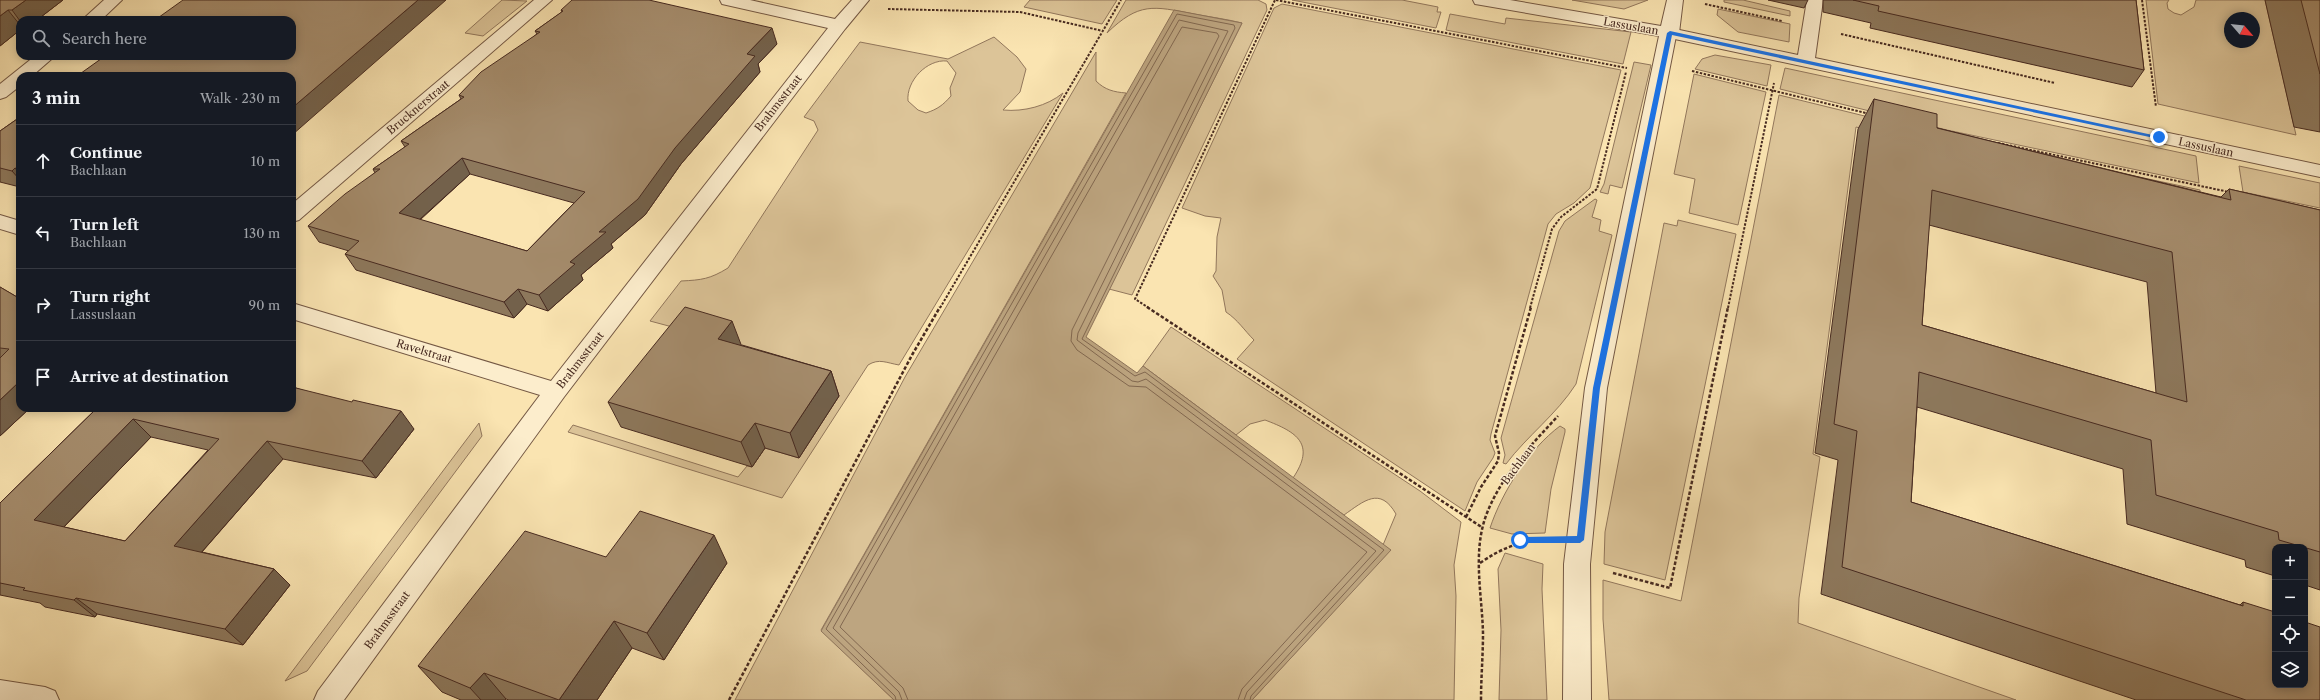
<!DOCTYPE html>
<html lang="en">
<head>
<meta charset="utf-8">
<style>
	:root { --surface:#171b24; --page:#20242c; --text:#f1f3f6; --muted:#9ea1a6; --line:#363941 }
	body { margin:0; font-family:"Libre Caslon Text",serif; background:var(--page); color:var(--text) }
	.controls { position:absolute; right:12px; bottom:12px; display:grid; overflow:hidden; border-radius:8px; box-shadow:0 2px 10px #0003 }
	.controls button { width:36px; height:36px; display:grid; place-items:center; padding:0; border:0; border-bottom:1px solid var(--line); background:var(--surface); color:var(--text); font:20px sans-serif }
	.compass { position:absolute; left:2224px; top:12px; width:36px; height:36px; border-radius:50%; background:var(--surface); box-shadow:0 2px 10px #0003; rotate:118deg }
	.stop { position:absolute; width:12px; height:12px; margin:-9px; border:3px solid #1a73e8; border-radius:50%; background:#fff }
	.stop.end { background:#1a73e8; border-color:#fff; box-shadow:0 1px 4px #0008 }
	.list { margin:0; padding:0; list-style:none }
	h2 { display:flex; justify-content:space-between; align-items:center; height:52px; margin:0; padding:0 16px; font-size:17px }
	h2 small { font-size:13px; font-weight:400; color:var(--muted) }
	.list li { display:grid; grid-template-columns:26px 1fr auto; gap:12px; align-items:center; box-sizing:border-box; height:72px; padding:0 16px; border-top:1px solid var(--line) }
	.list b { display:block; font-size:15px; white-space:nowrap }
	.list p { margin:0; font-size:13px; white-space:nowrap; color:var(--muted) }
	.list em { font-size:13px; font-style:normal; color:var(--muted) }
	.icon { flex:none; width:22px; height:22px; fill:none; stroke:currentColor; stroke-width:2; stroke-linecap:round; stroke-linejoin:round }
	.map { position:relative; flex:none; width:2320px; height:700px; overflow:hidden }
	.search { position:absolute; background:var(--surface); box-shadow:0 2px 10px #0003; left:16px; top:16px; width:280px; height:44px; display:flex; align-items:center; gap:10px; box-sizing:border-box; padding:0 14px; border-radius:12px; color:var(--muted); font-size:15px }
	.panel { position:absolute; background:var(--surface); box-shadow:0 2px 10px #0003; left:16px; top:72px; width:280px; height:340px; border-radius:12px }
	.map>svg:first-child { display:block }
	.green { fill:#dcc498; stroke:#92775c; fill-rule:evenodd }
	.water { fill:#bda580; stroke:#8e745a }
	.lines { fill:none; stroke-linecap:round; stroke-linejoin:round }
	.shore { stroke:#826850; stroke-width:1 }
	.minor-casing { stroke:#745844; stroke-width:2 }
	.tertiary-casing { stroke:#745844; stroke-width:2 }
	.path-far1 { stroke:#472a20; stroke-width:2; stroke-dasharray:2.5 1.5; stroke-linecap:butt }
	.path { stroke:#472a20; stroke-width:2.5; stroke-dasharray:3.5 2; stroke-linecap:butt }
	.minor { fill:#fcedcc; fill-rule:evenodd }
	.tertiary { fill:#fcedcc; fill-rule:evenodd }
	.wall { fill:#8d785c; stroke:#472a20; fill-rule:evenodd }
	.shaded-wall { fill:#73614b; stroke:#472a20 }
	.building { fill:#a48b6b; stroke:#472a20; fill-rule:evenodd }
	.route { fill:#1a73e8 }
	.labels { text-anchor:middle; stroke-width:3; stroke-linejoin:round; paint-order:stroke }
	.street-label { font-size:11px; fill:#472a20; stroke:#fcedcc }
</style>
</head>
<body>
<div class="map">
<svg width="2320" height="700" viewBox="0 0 2320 700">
	<rect width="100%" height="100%" fill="#fae4b1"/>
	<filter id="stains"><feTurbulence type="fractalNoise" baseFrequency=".005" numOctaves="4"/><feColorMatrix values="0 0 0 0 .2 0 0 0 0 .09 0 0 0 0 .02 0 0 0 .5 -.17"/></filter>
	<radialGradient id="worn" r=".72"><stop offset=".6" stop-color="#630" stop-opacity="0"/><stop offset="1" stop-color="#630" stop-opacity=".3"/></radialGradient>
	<path class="green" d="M502,0L527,1L483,36L465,33Z
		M1030,0H1117L1102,24L1024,7Z
		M1126,0H1258L1266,4L1267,10L1132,295L1109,289L1242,23C1226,19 1210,17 1194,14C1153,6 1139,2 1107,33Z
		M1292,0H1402L1438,7L1437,12H1441L1436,28Z
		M1572,0H1648L1624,9Z
		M1724,0H1743L1790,11V16L1724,2Z
		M2146,0H2169L2167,3L2168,9L2174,13L2181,15L2194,7L2196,0H2265L2296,135L2158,104ZM2230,18H2254V42H2230Z
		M1282,4L1621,70L1590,188L1574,203L1556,214L1548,224L1491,434L1490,440L1495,453L1493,458L1477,482L1465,511L1237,359L1254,340C1244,330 1238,320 1226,312L1222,290L1213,276L1216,271L1217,237L1221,218L1205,216L1182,208L1274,8Z
		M1718,9L1790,24L1789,42L1738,32L1717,15Z
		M1450,14L1505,24L1506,18L1631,32L1623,64L1446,30Z
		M994,37L1017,57L1026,69L1020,92L1003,110C1024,112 1047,106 1063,93L899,365C887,363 879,358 868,365L782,498L568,432L573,425L738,477L747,466L752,467L765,448L799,458L695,333L650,321L681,281C702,280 710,279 728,268L818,130L814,121L804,117L860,42L948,59ZM947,61L956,73L950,88L951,96C943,105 938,109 926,113L918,110L908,101C906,81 927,59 947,61Z
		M1096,52V81C1105,90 1114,92 1126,93L821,630L894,700H735L905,377Z
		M1715,55L1771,65L1767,86L1695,69L1702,59Z
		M1634,62L1651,65L1622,188L1610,185L1608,194L1600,192L1604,184Z
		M1785,68L2196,156L2199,183L1947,130L1780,89Z
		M1694,74L1766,92L1738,225L1689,213L1695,179L1674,174Z
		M1779,95L1938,134L2200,190L2201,226L1925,144L1856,127L1813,454L1820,457L1799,598L1798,623L2016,700H1609L1603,619V580L1681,601Z
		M2239,166L2320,183V208L2243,192Z
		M1595,199L1597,200L1592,217L1601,220L1599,231L1612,235L1576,384C1557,414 1527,436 1506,464L1503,463L1505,455L1501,438L1559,231L1565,221Z
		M1678,220L1736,234L1665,580L1604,564L1605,532L1664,223L1677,226Z
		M1171,327L1420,491L1461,522L1454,565L1456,596L1454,700H1252L1390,550L1383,545L1396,514C1380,486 1364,501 1344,515L1293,478C1316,444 1297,432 1265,420L1250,424L1236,435L1143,366Z
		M479,423L482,436L307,671L285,681Z
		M1560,426L1565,429V432L1551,489L1545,533L1512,534L1490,528C1502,492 1529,449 1560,426Z
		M1505,553L1543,564L1542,589L1547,700H1499L1501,630L1498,569Z"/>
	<path class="water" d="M1174,10L1242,23L1086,337L1137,373L1143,366L1391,550L1252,700H894L821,631Z"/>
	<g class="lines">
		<path class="shore" d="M896,700L895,696L826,629L1177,14L1234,25L1235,28L1082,339L1135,376L1145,372L1384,550L1251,696L1250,700
			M902,700L899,692L833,628L1179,20L1228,31L1078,333L1077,340L1132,381L1138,382L1146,379L1376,551L1247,692L1244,700
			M908,700L903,688L840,627L1182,27L1217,33L1219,36L1072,330L1071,341L1077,350L1129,386L1146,387L1367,552L1242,689L1238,700"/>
		<g class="minor-casing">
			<path id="minor" d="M104,0H122L101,20H82Z
				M534,0H552L299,220L292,222V204Z
				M720,0H750L835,19L852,0H869L845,29L564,397L344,700H314L318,691L540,395L292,319V303L551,381L828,28L722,4Z
				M1807,0H1823L1815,58L2320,165V177L1670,38L1664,37L1661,33L1664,29L1670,28L1798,55Z
				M35,56H55L32,76H20V86L6,97L0,99V84Z
				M0,215L20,221V235L0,229Z
				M0,680L45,687L55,691L59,700H0Z"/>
		</g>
		<g class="tertiary-casing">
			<path id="tertiary" d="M1473,0H1510L1661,26L1667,0H1683L1679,33L1676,36L1607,388L1590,564L1591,700H1563L1564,564L1585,388L1659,36L1481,5L1475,4Z"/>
		</g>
		<path class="path-far1" d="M1276,0L1627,68
			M2142,0L2156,107
			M1705,4L1782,21
			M888,9L1020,12L1103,31
			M1841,34L2055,83
			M1692,71L1870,114
			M1998,143L2229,192
			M940,308L1121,0
			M1149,308L1135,299L1275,0
			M1530,308L1552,229L1561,217L1597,189L1626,72
			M1728,308L1774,83"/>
		<path class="path" d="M1147,307L1483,528
			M1466,517L1481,487L1498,461L1499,453L1495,436L1531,307
			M1480,563C1502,548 1519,541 1545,540
			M1613,573L1670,588L1728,307
			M729,700L912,355L940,307
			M1481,700C1481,678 1483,656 1483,633C1482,594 1472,551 1487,513C1502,475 1531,445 1558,416"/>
		<use href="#minor" class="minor"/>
		<use href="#tertiary" class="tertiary"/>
	</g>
	<path class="wall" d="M0,0H63L37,20H20V30L0,46Z
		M1768,0H1808L1804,8Z
		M1823,0H2136L2144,70L2132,87L1870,28L1871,23L1823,12Z
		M2265,0H2320V132L2294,127Z
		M561,10L777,44L758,64L760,72L681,164L645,215L611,244L613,248L581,275L583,280L548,311L527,304L514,318L356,270L345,254L349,251L319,242L308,226L375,173L373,169L405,147L401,141L461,99L459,95L537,34L535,31L562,12ZM470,174L574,203L527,251L420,220Z
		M1874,99L1937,128L2221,197L2229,189L2320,210V590L2305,585V547H2275V576L2246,567L2245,560L2127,524L2123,469L1917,407L1911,502L2240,605L2243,602L2320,700H2136L1821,594L1838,460L1815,453L1858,129ZM1929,225L2147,282L2156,393L1922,325Z
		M20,117V187L0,182V131Z
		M0,287L17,297L20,408H30L0,436Z
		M742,345L831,371L839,396L799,458L765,448L752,467L621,427L608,402Z
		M293,387L414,429L376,478L283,459L202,552L274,569L290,585L243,645L97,614L95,617L45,607L40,603L0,595V503L97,408ZM151,437L208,450L125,541L64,527Z
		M606,557L727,563L664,660L632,648L597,700H509L506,699L505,700H461L442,692L418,666Z"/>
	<path class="shaded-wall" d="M26,0H63L37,20H20V21L12,10Z
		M418,0H446L292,135V108Z
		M8,10L20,25V30L0,46V16Z
		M772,28L777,44L758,64L760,72L681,164L645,215L611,244L613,248L581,275L583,280L548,311L539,295L675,148L747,54Z
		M462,158L470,174L409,229L399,213Z
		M15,168L20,174V180L12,171Z
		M518,289L527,304L514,318L504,302Z
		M732,321L742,347L718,339Z
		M831,371L839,396L799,458L790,433Z
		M20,381V408H30L0,436V400Z
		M401,411L414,429L376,478L362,461Z
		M133,419L151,437L54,537L34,520Z
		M755,423L765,448L752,467L741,442Z
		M267,441L283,459L192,563L174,546Z
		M714,535L727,563L664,660L647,633Z
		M274,569L290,585L243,645L225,629Z
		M76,598L97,614L95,617L74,600Z
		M614,621L632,648L597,700H559Z
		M484,673L506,699L505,700H481L470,688Z"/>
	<path class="building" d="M0,0H26L12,10H8L0,16Z
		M183,0H418L292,108V76H77L105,56H292V20H155Z
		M572,0H649L772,28L747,54L755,56L675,148L638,199L599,232H606L570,262L575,264L539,295L518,289L504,302L345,254L359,241L308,226L345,194L380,169H373L409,144L401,141L464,97L459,95L481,72L540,32L535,31L563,11L561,10ZM462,158L585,192L527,251L399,213Z
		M1853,0H2136L2144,70L1878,11L1879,6Z
		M2301,0H2320V74Z
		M1874,99L1937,114V128L2231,200L2229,189L2320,210V552L2279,540L2278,532L2156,495L2151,440L1919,372L1911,502L2243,606V602L2275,612V685H2305V622L2320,627V700H2246L1842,567L1857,431L1834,424ZM1932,190L2172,252L2187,402L1922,325Z
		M20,117V170L15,168L12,171L0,168V131Z
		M0,287L17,297H20V381L0,400V358L9,349L0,348Z
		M685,307L732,321L718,339L831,371L790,433L755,423L741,442L608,402Z
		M292,387L352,402L353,400L401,411L362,461L267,441L174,546L274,569L225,629L76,598L74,600L23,590L25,588L0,583V503L97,408H292ZM133,419L219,439L125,541L34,520Z
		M640,511L714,535L647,633L614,621L559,700L484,673L470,688L418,666L525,531L606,557Z"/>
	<path class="route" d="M1670,31L2162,137L2159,139L1672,35L1600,388L1584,540L1580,543H1520L1517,540L1520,537L1577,536L1593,388L1667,33Z"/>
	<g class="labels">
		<g class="street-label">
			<text transform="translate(1631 26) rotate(10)" y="4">Lassuslaan</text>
			<text transform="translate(778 103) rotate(-52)" y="4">Brahmsstraat</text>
			<text transform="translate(418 107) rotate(-40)" y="4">Brucknerstraat</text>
			<text transform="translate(2206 147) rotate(12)" y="4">Lassuslaan</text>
			<text transform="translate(424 351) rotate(17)" y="4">Ravelstraat</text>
			<text transform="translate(580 360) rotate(-52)" y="4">Brahmsstraat</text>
			<text transform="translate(1518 464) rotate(-53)" y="4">Bachlaan</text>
			<text transform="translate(387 620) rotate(-54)" y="4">Brahmsstraat</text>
		</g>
	</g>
	<rect width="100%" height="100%" filter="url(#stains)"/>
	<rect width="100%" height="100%" fill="url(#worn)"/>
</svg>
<div class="controls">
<button>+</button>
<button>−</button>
<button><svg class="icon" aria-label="locate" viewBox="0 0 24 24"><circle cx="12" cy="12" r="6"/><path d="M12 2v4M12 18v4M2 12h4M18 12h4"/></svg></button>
<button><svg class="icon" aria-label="layers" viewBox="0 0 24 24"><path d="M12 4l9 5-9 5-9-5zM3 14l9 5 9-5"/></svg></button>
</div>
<svg class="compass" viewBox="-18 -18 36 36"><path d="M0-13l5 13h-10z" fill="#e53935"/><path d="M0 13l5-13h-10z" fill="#9ea1a6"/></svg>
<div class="stop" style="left:1520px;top:540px"></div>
<div class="stop end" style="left:2159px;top:137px"></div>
<div class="search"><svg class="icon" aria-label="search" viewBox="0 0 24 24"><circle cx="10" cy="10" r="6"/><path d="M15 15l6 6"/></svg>Search here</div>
<section class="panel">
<h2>3 min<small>Walk · 230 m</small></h2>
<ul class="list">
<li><svg class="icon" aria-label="ahead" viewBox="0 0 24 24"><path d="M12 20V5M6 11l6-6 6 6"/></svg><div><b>Continue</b><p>Bachlaan</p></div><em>10 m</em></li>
<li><svg class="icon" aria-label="left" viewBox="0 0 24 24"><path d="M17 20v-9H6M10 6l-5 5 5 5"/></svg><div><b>Turn left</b><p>Bachlaan</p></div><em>130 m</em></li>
<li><svg class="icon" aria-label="right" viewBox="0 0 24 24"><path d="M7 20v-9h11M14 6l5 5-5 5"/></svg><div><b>Turn right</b><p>Lassuslaan</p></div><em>90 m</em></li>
<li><svg class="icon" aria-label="arrive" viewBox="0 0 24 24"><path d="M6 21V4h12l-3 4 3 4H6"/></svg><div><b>Arrive at destination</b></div></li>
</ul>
</section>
</div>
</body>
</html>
